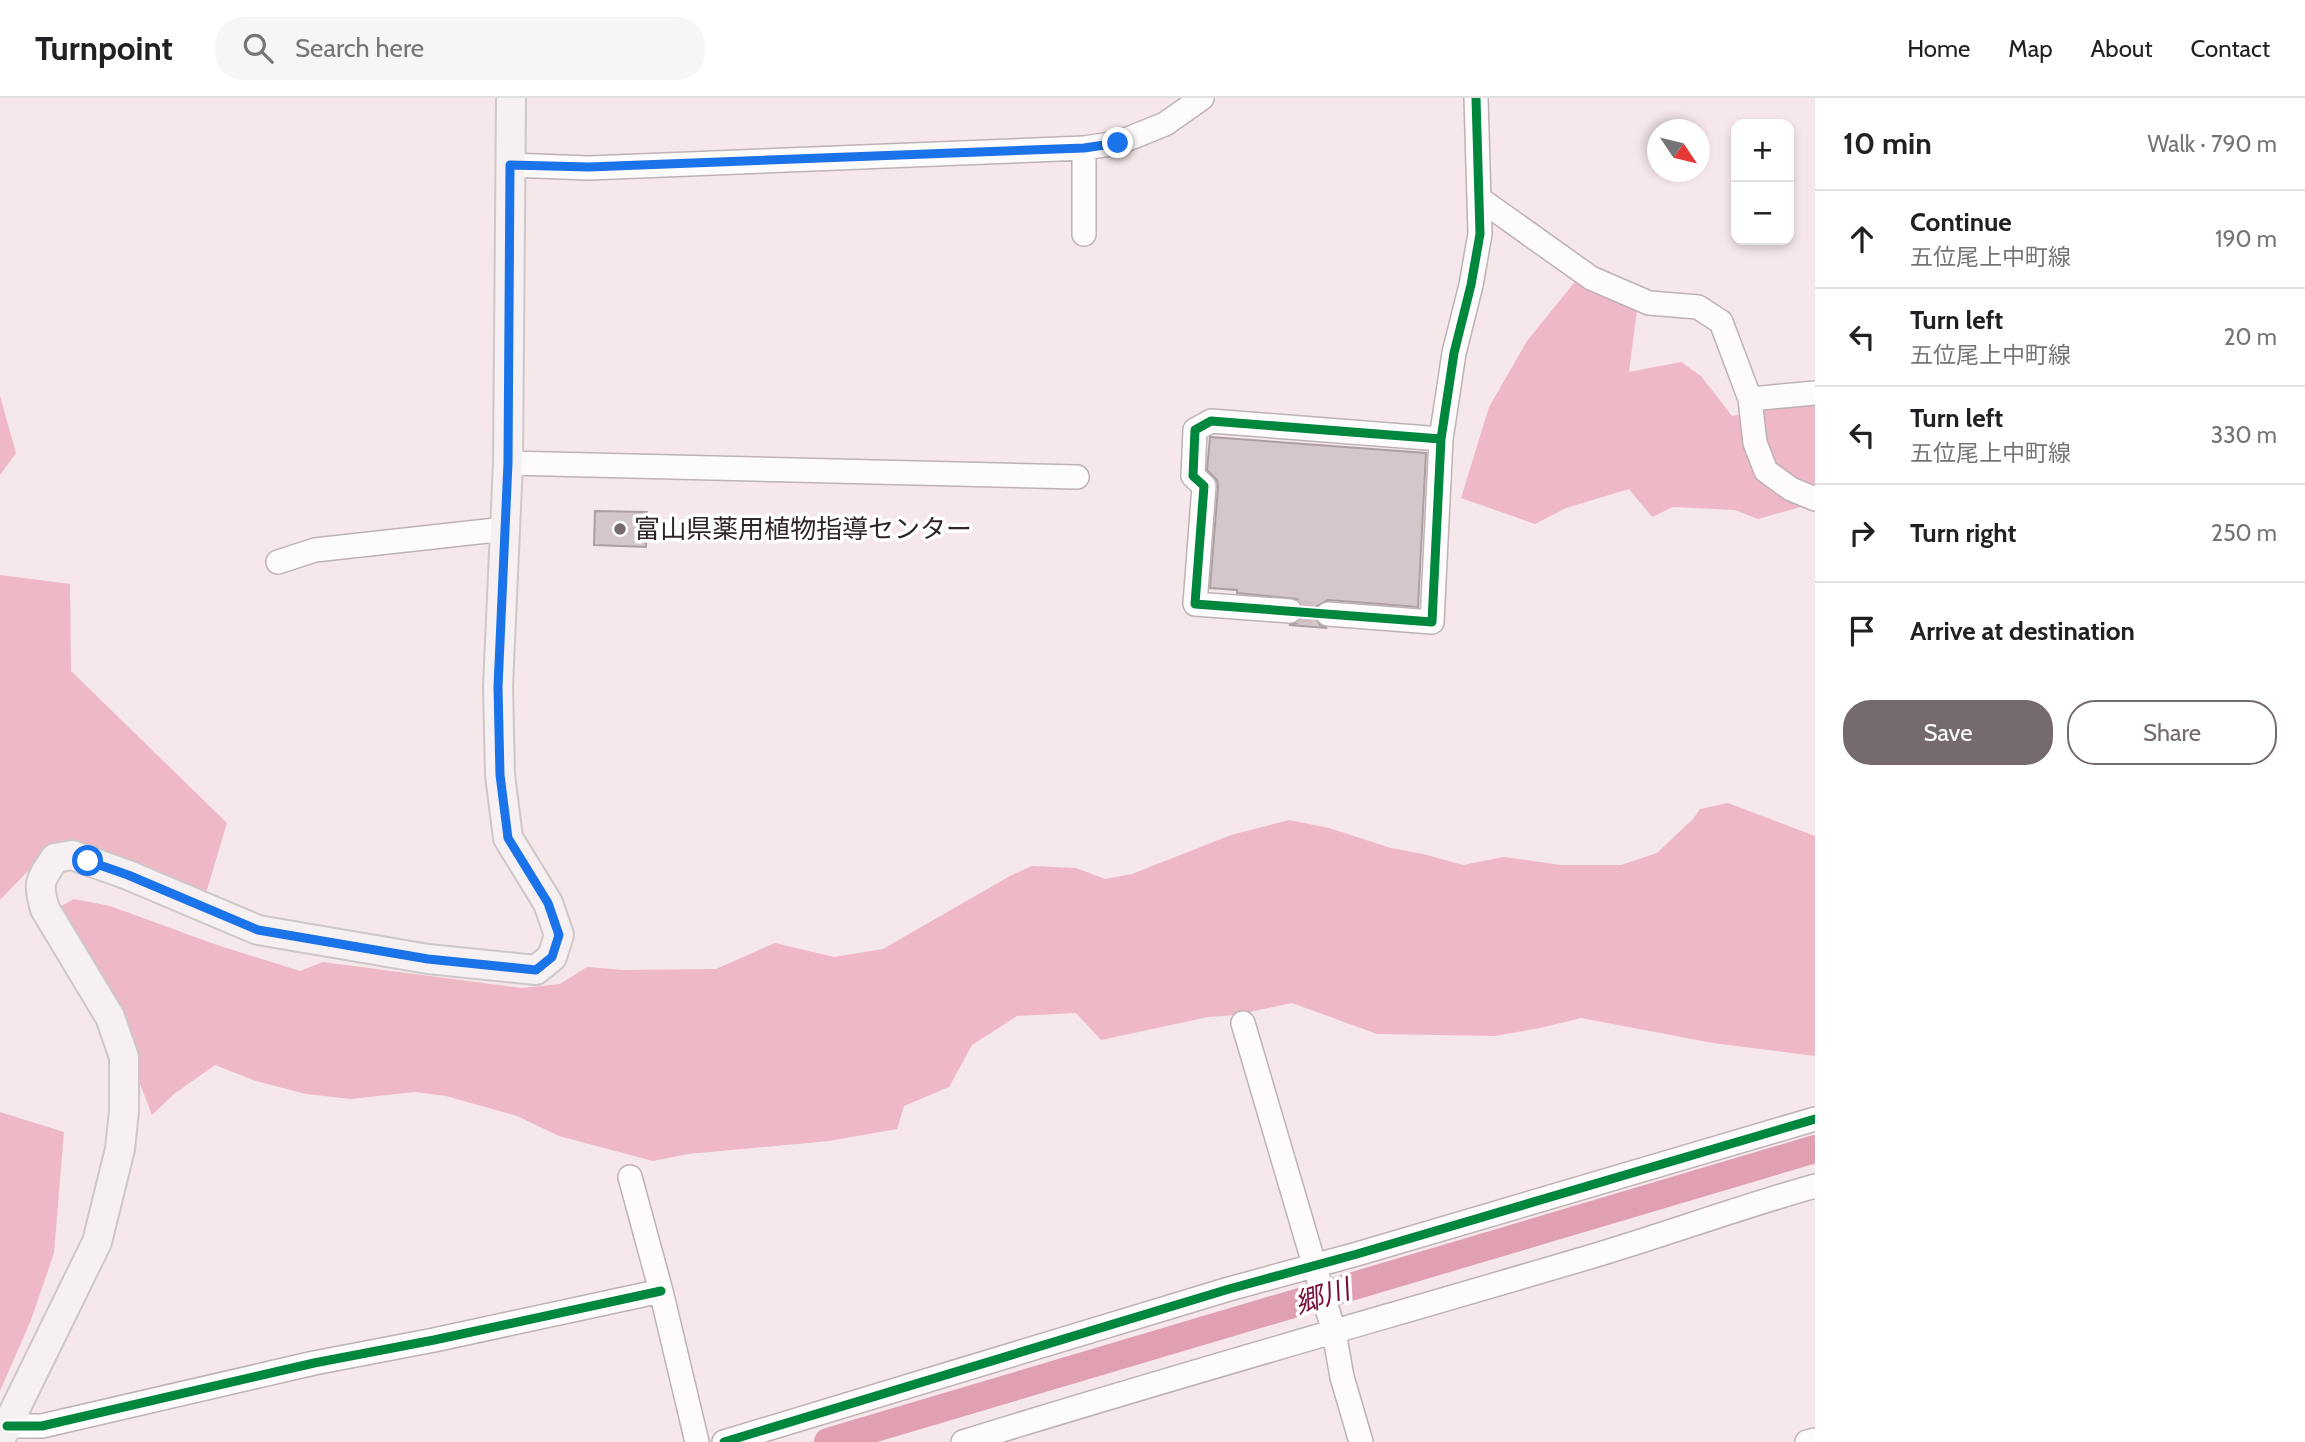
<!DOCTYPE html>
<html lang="en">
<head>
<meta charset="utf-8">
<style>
	:root { --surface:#fff; --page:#f6f6f6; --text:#202124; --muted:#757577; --line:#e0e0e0; --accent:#756a6c }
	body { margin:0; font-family:Cabin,"Noto Sans JP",sans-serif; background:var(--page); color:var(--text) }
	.controls { position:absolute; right:21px; top:21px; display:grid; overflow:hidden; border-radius:14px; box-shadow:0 4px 10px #0003 }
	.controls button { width:63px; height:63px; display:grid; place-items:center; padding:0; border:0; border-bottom:2px solid var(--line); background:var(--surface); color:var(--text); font:35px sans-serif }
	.compass { position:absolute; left:1647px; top:21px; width:63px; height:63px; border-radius:50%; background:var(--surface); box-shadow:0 4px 10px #0003; rotate:125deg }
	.stop { position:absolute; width:21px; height:21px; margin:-16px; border:5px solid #1a73e8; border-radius:50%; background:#fff }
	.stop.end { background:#1a73e8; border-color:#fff; box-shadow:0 2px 7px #0008 }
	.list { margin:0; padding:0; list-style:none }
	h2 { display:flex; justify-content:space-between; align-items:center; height:91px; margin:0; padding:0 28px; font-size:30px }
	h2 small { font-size:23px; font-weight:400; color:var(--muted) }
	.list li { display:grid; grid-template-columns:46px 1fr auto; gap:21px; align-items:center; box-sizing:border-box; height:98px; padding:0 28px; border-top:2px solid var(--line) }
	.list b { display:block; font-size:26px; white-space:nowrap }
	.list p { margin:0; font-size:23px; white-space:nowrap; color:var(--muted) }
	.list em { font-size:23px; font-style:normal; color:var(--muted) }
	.actions { display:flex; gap:14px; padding:21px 28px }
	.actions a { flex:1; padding:16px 0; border:2px solid var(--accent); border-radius:28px; text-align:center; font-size:24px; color:var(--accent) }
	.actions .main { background:var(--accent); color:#fff }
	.icon { flex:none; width:38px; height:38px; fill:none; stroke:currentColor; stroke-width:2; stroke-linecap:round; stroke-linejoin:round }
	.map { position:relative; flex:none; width:1815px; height:1344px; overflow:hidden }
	header { display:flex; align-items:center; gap:42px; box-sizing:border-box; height:98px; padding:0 35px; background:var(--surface); border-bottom:2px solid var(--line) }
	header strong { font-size:33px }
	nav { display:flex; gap:38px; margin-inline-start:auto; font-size:24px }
	.search { width:490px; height:63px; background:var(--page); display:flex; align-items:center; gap:18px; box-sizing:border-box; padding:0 24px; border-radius:28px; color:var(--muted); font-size:26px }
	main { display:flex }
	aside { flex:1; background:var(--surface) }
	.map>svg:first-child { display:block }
	.forest { fill:#efb8c7 }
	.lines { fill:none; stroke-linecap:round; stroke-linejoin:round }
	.river { stroke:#e0a0b2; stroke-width:28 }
	.building { fill:#d3c7ca; stroke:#ab9fa2; stroke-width:2 }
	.minor-tunnel { stroke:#cec0c3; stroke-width:23; stroke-dasharray:23 11; stroke-linecap:butt }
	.minor-casing { stroke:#bdb2b4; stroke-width:26 }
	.major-casing { stroke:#cec7c9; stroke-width:32 }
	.minor { stroke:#fefbfc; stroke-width:23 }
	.major { stroke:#f7f0f2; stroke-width:28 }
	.cycleway-casing { stroke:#fff; stroke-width:13 }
	.cycleway { stroke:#00873e; stroke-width:9 }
	.route { stroke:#1a73e8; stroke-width:9 }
	.poi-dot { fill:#756a6c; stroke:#fff; stroke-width:2.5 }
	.labels { text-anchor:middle; stroke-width:7; stroke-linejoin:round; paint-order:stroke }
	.poi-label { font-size:26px; fill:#302628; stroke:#fff; text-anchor:start }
	.water-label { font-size:28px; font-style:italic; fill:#770f3c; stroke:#fff }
</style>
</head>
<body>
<header>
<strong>Turnpoint</strong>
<div class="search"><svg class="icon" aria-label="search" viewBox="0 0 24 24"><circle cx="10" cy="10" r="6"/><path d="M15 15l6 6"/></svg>Search here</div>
<nav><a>Home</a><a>Map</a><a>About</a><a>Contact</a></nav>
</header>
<main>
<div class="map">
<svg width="1815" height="1344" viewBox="0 0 1815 1344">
	<rect width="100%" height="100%" fill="#f6e7ea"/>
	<path class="forest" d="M1578,180L1637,212L1629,274L1681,264L1701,278L1732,318L1815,302V405L1758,421L1735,412L1673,409L1652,419L1629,391L1566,410L1535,426L1461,400L1489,309L1527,243Z
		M0,298L16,355L0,377Z
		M0,477L70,486L71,573L227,725L206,795L55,745L0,802Z
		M1728,705L1815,738V958L1713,945L1581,920L1540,930L1495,938L1377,936L1292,905L1236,917L1208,919L1101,942L1076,915L1017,918L972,947L949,989L904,1008L897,1031L829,1043L688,1056L653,1063L559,1038L517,1018L446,998L414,994L351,1001L306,996L256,983L215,967L174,996L152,1017L116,924L54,812L74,801L110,808L217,847L300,873L323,864L522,890L560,886L587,869L623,872L716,871L775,845L834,859L883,851L1010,778L1032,768L1076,770L1105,781L1132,776L1231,737L1289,722L1329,730L1391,750L1423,756L1463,767L1504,759L1561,767H1621L1657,755L1693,721L1700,711Z
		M0,1014L64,1034L54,1155L31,1222L0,1293Z"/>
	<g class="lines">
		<path class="river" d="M828,1344C1158,1248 1486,1147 1815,1051"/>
	</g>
	<path class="building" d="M1210,339L1426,355L1418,509L1328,502L1317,508L1314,516L1320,527L1327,530L1289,527L1297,525L1304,515L1303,508L1297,501L1237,495V492L1210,490L1218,389L1217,382L1207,372Z
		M595,413L647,414L646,449L594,447Z"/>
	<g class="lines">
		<path class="minor-tunnel" d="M1290,513L1328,516"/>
		<g class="minor-casing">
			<path id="minor" d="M510,67L589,70L1084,50
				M1480,101L1591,180L1649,205L1698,209L1721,224L1750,301L1755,345L1766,373L1791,391L1815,401
				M1084,136V50L1118,45L1165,26L1202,0
				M1750,301L1815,295
				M508,365L1077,379
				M278,464L315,452L505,431
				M1290,513L1195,506L1204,388L1193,378L1195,332L1211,323L1441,341
				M1328,516L1432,524L1441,341L1454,255L1471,187L1480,136L1476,0
				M1243,925L1334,1234L1342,1279L1361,1344
				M630,1079L661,1193L697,1344
				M7,1328H42L314,1265L434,1242L661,1193
				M724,1344L1229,1191L1357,1156L1815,1021
				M963,1344C1172,1279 1383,1220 1593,1158C1667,1136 1740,1109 1815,1088
				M1807,1344L1815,1342"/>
		</g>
		<g class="major-casing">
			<path id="major" d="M0,1342L97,1144L120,1051L124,1013V959L110,919L45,811C37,785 40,782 55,760L72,757L128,777L258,832L428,861L536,872L552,859L559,837L548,805L508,740L500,677L498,588L508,365L511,0"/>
		</g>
		<use href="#minor" class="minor"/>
		<use href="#major" class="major"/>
		<g class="cycleway-casing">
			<path id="cycleway" d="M1441,341L1211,323L1195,332L1193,378L1204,388L1195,506L1432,524L1441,341L1454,255L1471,187L1480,136L1476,0
				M7,1328H42L314,1265L434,1242L661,1193
				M724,1344L1229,1191L1357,1156L1815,1021"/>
		</g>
		<use href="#cycleway" class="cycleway"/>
	</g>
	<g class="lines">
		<path class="route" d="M88,763L128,777L258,832L428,861L536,872L552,859L559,837L548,805L508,740L500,677L498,589L508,365L510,67L589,69L1084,50L1118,45"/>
	</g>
	<circle class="poi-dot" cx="620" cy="431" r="7"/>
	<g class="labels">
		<g class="poi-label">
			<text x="634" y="440">富山県薬用植物指導センター</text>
		</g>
		<g class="water-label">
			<text transform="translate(1322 1198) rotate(-17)" y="10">郷川</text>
		</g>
	</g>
</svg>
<div class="controls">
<button>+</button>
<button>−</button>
</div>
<svg class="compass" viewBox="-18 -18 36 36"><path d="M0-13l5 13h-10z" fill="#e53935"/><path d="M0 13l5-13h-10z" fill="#757577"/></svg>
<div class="stop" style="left:88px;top:763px"></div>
<div class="stop end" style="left:1118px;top:45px"></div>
</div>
<aside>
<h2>10 min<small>Walk · 790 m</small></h2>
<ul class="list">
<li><svg class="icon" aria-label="ahead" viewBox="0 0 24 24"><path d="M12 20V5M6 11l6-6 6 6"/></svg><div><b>Continue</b><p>五位尾上中町線</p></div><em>190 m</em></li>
<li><svg class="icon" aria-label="left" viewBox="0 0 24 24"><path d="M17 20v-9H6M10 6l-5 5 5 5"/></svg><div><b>Turn left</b><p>五位尾上中町線</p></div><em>20 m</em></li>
<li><svg class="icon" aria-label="left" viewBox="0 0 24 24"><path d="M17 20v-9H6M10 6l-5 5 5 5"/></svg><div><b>Turn left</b><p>五位尾上中町線</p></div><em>330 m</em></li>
<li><svg class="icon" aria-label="right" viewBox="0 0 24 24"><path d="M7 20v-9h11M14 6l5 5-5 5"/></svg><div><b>Turn right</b></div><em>250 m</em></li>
<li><svg class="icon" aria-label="arrive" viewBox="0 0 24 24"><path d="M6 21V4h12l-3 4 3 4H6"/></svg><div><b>Arrive at destination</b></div></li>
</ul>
<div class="actions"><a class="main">Save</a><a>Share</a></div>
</aside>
</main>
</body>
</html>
